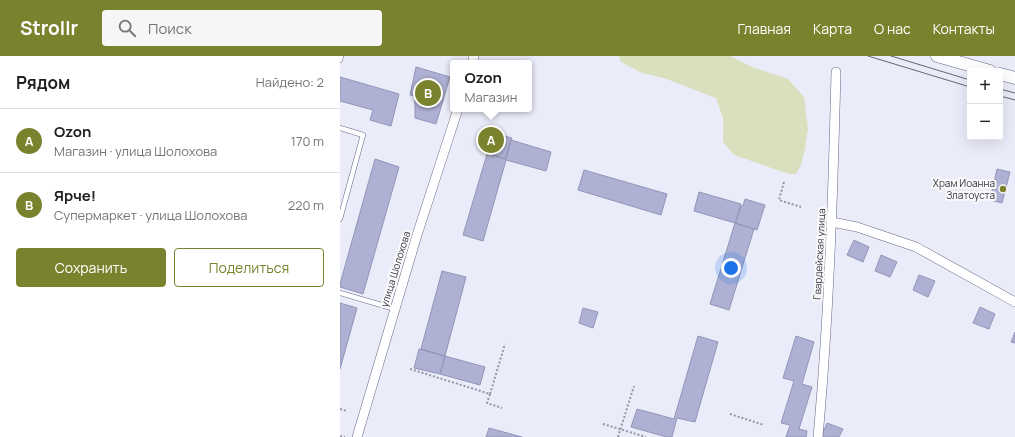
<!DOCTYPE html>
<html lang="ru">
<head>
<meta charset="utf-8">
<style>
	:root { --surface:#fff; --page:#f6f6f6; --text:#202124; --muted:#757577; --line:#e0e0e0; --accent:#7a822d }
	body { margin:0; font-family:Manrope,sans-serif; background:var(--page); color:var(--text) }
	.controls { position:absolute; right:12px; top:12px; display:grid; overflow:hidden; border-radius:4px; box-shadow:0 4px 16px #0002 }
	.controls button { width:36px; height:36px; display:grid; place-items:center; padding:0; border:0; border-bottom:1px solid var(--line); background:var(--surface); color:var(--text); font:20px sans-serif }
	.you { position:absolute; left:391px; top:212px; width:14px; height:14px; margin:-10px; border:3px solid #fff; border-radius:50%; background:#1a73e8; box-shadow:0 0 0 6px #1a73e833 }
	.badge { display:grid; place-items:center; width:26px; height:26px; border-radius:50%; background:var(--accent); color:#fff; font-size:13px; font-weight:700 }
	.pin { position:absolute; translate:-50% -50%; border:2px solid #fff; box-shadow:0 1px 4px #0006 }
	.popup { position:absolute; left:110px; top:4px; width:82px; height:52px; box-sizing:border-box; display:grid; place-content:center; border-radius:4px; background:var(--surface); filter:drop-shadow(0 1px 3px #0005); font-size:13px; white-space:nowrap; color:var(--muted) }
	.popup b { font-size:15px; color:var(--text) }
	.popup::after { content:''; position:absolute; left:50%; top:100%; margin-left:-8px; border:8px solid transparent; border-top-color:var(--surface) }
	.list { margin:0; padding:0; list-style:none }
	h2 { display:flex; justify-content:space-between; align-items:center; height:52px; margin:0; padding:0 16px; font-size:17px }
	h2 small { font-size:13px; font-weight:400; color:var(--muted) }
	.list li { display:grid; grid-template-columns:26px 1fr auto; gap:12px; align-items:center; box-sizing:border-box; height:64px; padding:0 16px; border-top:1px solid var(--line) }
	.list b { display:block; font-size:15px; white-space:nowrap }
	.list p { margin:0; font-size:13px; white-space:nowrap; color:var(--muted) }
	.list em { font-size:13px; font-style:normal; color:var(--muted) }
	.actions { display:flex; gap:8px; padding:12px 16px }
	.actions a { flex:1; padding:9px 0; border:1px solid var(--accent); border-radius:4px; text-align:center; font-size:14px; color:var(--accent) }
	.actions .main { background:var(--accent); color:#fff }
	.icon { flex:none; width:22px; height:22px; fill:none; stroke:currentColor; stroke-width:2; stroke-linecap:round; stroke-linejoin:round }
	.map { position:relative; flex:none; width:675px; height:381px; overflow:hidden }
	header { display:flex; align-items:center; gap:24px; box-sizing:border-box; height:56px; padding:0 20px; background:var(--accent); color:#fff }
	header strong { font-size:19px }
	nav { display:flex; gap:22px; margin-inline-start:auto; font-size:14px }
	.search { width:280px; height:36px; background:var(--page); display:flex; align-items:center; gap:10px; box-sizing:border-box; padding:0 14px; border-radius:4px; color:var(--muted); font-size:15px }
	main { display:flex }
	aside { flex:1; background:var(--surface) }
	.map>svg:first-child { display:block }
	.green { fill:#dadfbd }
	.building { fill:#aeb1d3; stroke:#9295b6 }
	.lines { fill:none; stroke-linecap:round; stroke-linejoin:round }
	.service-casing { stroke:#666887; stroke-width:5.5 }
	.minor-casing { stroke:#666887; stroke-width:10 }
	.secondary-casing { stroke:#666887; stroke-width:13 }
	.path { stroke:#9395a3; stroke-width:2; stroke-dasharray:2 2; stroke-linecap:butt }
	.service { stroke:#fff; stroke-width:4.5 }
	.minor { stroke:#fff; stroke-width:9 }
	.secondary { stroke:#fff; stroke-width:12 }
	.tram { stroke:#646674; stroke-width:1 }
	.poi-dot { fill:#7a822d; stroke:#fafafa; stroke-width:1.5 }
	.labels { text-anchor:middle; stroke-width:4; stroke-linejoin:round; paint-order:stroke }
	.poi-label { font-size:10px; fill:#353644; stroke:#fafafa; text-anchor:end }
	.street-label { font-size:10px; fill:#353644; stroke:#fafafa }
</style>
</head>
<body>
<header>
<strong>Strollr</strong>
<div class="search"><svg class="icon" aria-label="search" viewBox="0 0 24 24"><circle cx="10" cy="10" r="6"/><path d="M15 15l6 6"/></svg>Поиск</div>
<nav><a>Главная</a><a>Карта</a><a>О нас</a><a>Контакты</a></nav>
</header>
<main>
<aside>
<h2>Рядом<small>Найдено: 2</small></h2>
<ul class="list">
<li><span class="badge">A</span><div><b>Ozon</b><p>Магазин · улица Шолохова</p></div><em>170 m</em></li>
<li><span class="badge">B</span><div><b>Ярче!</b><p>Супермаркет · улица Шолохова</p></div><em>220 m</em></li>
</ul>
<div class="actions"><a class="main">Сохранить</a><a>Поделиться</a></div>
</aside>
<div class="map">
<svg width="675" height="381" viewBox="0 0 675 381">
	<rect width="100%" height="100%" fill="#eaecfa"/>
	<path class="green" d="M279,0H390L412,11L448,23L464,41L468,73L465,93L461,109L456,118H449L394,99L383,86V62L376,42L324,22L302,17L281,6Z"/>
	<path class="building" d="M76,11L110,21L96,68L75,62V40L70,39Z
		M0,21L59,38L51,70L30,64L33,54L0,45Z
		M150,76L172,82L165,103L143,96Z
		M171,84L211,96L206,115L166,104L143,185L123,179L147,98L166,103Z
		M35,103L59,111L23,238L0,231V228Z
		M657,113L670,116L662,147L650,144Z
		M244,114L327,138L321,159L238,134Z
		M359,136L401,148L395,167L354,155Z
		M405,143L425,149L417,174L396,167L401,150H403Z
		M395,167L414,173L389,254L370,248Z
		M514,184L529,191L523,206L507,199Z
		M541,199L557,206L550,221L535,215Z
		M102,215L126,221L105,300L81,293Z
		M579,219L595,225L588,241L573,234Z
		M0,247L17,252L0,313Z
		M640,251L655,258L649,273L633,267Z
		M243,252L258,256L253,272L239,267Z
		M675,276V287L671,286Z
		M358,280L378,286L355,366L337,362L332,381H327L291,371L297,353L334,363Z
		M456,280L474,286L462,328L472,331L459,373L467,375L466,381H446L450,369L441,367L454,325L443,322Z
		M79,293L105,300L100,318L74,312Z
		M105,300L145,311L140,329L100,318Z
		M487,367L503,373L499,381H481Z
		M149,372L182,381H146Z"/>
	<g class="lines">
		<g class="service-casing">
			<path id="service" d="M0,4L1,0
				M0,72L23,79L0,163
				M0,237L55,253"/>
		</g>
		<g class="minor-casing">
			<path id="minor" d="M132,7L134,0
				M492,166L517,171L576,191L675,246
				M17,381L77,179L118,53
				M478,381C489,259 493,138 496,16"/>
		</g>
		<g class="secondary-casing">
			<path id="secondary" d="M597,0L650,15
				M660,18L675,22"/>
		</g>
		<path class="path" d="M444,126L439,144L461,151
			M70,313L150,338L147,347L162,352
			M150,338L165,288
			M0,353L7,355
			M390,358L424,369
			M263,368L306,381
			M0,380L5,381
			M278,381L294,330"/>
		<use href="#service" class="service"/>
		<use href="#minor" class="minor"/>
		<use href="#secondary" class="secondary"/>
		<path class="tram" d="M528,0L630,31
			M551,0L630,24
			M660,33L675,37
			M660,40L675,44"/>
	</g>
	<circle class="poi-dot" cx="663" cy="133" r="4"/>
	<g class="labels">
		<g class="poi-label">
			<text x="655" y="131">Храм Иоанна<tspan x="655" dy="12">Златоуста</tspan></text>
		</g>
		<g class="street-label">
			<text transform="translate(479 198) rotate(-87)" y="4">Гвардейская улица</text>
			<text transform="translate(55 213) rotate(-73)" y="4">улица Шолохова</text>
		</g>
	</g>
</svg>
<div class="controls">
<button>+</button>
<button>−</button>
</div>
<div class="you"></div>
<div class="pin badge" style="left:151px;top:84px">A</div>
<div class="popup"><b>Ozon</b>Магазин</div>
<div class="pin badge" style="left:88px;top:37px">B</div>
</div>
</main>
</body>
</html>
